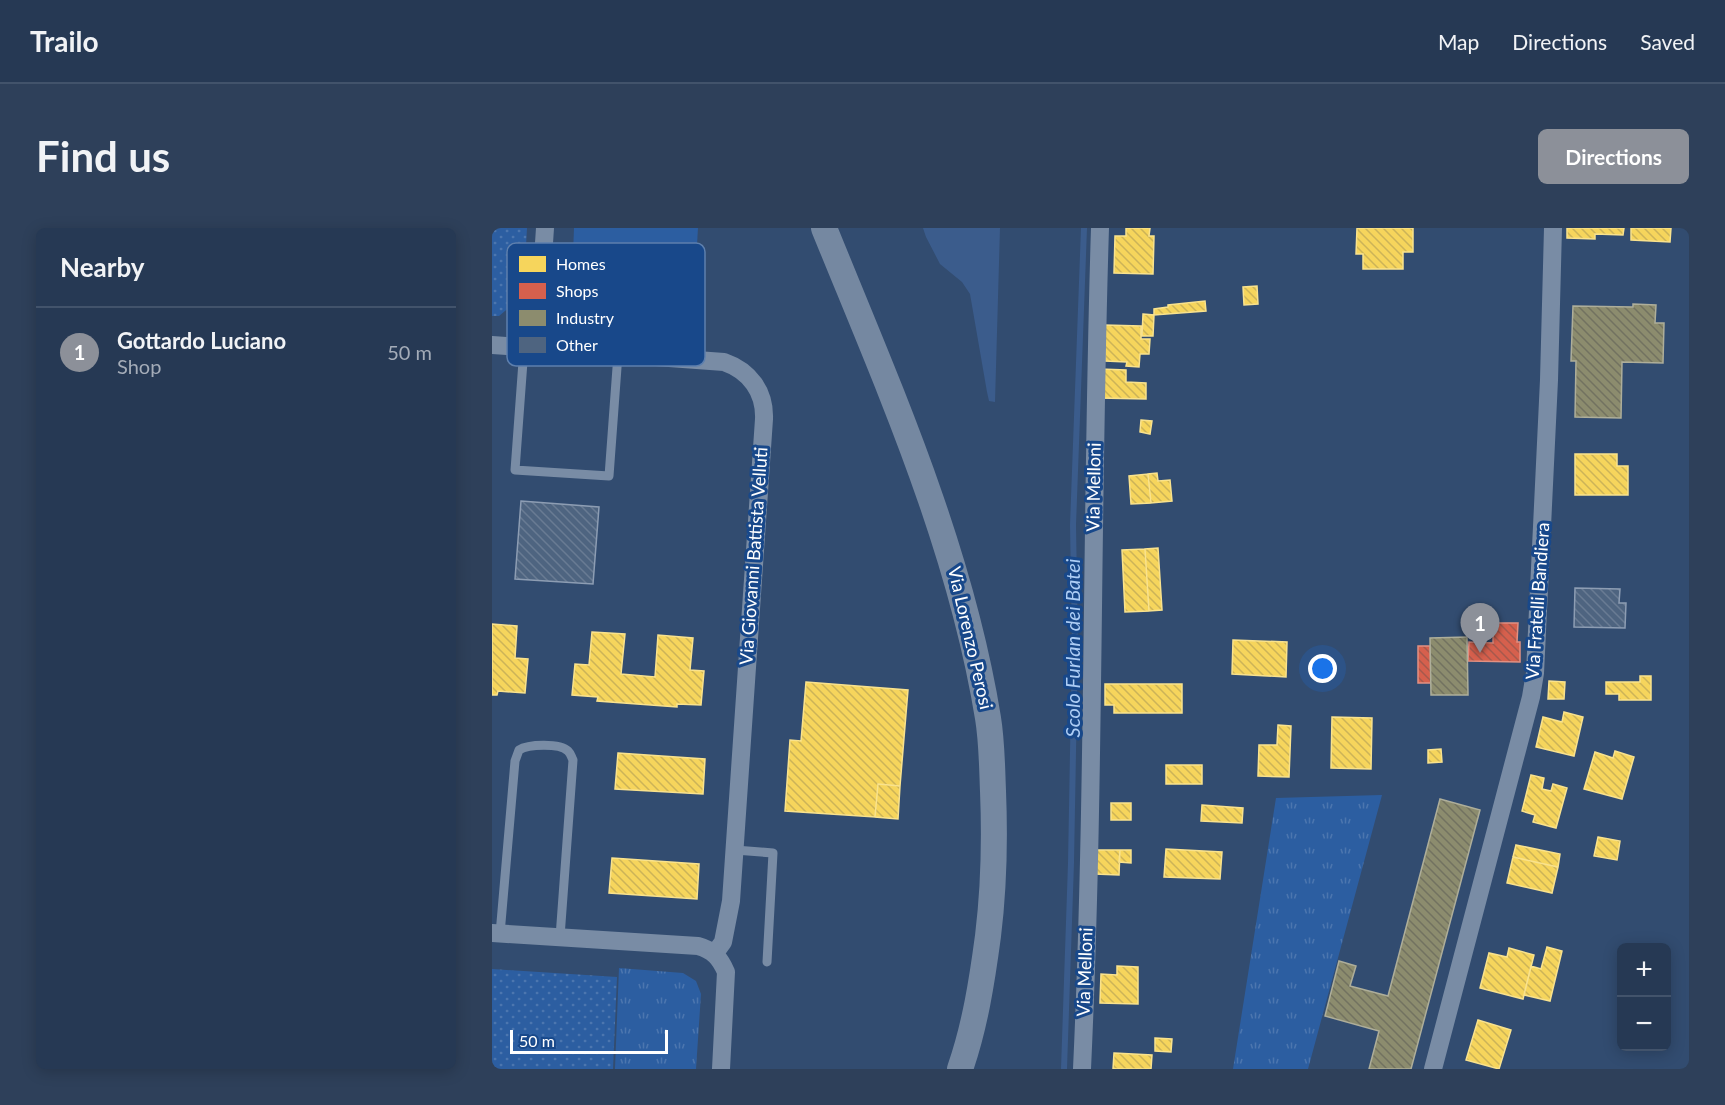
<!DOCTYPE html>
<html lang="en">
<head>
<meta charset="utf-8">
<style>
	:root { --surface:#263954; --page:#2e405a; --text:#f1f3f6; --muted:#a4acb8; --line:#42536b; --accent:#8c9099 }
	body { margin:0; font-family:Lato,sans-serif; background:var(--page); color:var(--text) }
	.controls { position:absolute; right:18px; bottom:18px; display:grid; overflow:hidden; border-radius:9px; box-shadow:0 3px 15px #0003 }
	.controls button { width:54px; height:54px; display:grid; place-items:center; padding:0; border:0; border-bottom:2px solid var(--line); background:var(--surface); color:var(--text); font:30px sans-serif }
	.scale { position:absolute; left:18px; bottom:15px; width:158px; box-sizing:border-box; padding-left:6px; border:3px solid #fff; border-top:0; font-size:16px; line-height:21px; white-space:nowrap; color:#fff; -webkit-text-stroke:4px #18488a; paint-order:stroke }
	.you { position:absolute; left:831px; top:441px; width:21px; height:21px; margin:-15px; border:4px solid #fff; border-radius:50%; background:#1a73e8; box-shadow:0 0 0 9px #1a73e833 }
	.badge { display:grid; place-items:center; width:39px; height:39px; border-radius:50%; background:var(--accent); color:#fff; font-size:20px; font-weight:700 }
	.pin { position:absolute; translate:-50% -50px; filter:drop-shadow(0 2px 3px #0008) }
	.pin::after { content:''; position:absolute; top:32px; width:21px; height:18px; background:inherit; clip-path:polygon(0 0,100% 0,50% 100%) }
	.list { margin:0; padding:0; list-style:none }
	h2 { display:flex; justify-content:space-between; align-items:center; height:78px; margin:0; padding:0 24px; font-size:26px }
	h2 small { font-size:20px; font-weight:400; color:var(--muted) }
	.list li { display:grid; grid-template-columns:39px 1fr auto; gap:18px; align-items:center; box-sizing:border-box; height:90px; padding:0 24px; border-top:2px solid var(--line) }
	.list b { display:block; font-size:22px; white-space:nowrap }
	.list p { margin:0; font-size:20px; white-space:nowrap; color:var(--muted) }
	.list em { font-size:20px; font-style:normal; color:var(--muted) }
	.map { position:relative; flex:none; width:1197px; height:841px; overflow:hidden; border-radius:9px }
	header { display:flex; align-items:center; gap:36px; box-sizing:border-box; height:84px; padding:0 30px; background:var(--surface); border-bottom:2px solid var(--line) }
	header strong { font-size:28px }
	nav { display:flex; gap:33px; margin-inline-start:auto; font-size:21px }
	.intro { display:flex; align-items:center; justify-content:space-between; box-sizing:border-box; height:144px; padding:0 36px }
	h1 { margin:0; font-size:42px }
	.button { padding:15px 27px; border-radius:9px; background:var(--accent); color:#fff; font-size:21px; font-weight:700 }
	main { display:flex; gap:36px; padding:0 36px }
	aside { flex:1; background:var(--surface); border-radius:9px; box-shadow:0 3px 15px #0003 }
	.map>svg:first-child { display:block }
	.grass { fill:url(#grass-tufts) }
	.park { fill:url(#park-dots) }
	.pitch { fill:#2c5ea1 }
	.water { fill:#3b5c8c }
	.homes { fill:url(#homes-back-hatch); stroke:#f9e28d; stroke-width:1.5 }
	.shops { fill:url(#shops-back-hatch); stroke:#e29082; stroke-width:1.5 }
	.industry { fill:url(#industry-back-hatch); stroke:#aeae9a; stroke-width:1.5 }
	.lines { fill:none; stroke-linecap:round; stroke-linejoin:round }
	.stream { stroke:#3b5c8c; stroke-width:6 }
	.building { fill:url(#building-back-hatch); stroke:#8d9db3; stroke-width:1.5 }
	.service { stroke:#798ca5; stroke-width:9 }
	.minor { stroke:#798ca5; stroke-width:18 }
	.secondary { stroke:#7588a1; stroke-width:26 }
	.labels { text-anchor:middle; stroke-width:6; stroke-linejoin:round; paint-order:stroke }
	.street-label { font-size:18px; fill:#fff; stroke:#18488a }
	.water-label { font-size:20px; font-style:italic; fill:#adcdf5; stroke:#18488a }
	.key { fill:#18488a; stroke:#5d7fad; stroke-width:1.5 }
	.key-label { font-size:16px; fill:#fff }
</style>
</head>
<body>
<header>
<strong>Trailo</strong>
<nav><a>Map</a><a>Directions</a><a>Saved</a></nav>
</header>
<div class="intro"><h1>Find us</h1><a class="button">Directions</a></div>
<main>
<aside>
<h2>Nearby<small></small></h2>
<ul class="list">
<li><span class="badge">1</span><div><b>Gottardo Luciano</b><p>Shop</p></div><em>50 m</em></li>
</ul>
</aside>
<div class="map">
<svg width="1197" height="841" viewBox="0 0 1197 841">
	<defs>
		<pattern id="grass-tufts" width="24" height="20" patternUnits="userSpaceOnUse" patternTransform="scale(1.5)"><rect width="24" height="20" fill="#2c5ea1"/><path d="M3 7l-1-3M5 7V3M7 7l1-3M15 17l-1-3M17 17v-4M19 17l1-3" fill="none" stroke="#4c76af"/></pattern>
		<pattern id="park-dots" width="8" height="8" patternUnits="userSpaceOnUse" patternTransform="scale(1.5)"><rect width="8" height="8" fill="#2c5ea1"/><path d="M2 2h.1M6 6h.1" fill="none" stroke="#4c76af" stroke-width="1.8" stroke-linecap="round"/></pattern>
		<pattern id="homes-back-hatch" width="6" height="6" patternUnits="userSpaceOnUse" patternTransform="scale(1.5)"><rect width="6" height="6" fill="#f6d55c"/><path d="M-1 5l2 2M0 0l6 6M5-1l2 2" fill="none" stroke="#ccb358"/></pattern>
		<pattern id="shops-back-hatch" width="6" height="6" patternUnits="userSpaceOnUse" patternTransform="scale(1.5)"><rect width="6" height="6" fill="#d6604d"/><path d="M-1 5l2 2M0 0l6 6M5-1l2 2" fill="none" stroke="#a6594d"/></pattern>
		<pattern id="industry-back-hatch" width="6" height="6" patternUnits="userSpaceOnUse" patternTransform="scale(1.5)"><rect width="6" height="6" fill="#8c8c6e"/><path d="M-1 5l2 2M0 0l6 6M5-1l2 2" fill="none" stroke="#727260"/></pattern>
		<pattern id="building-back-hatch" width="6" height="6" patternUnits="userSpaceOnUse" patternTransform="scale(1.5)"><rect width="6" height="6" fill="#4e6480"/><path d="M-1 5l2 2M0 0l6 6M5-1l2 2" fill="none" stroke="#697b93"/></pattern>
	</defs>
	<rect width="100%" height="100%" fill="#324c70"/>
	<path class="grass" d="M890,567L816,841H741L784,570Z
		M127,740L191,745L204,753L209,766L204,841H123Z"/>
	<path class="park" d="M0,0H35L32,54H21L19,78L7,88H0Z
		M0,741L125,749L121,841H0Z"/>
	<path class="pitch" d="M82,0H206L204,34L81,26Z"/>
	<path class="water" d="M431,0H508L503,174L497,173L495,164L478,66L470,54L448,36L434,9Z"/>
	<path class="homes" d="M634,0H658L657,8H662L661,46L622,45L623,8H634Z
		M865,0H921V24H911V41H871V26H864Z
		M1075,0H1132L1131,7L1103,6V11L1075,10Z
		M1139,0H1179L1178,14L1139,12Z
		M765,58L766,76L752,77L751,59Z
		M713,73L714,83L662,87V81L676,79V77Z
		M651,86L662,87L661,108H650Z
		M612,97L649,98V111H658L657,126H648L647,139L634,138L635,134L613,133Z
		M608,141L634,142V154L654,155V171L607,170Z
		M649,192L660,193L658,206L648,204Z
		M1083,226H1125V238H1136V267H1083Z
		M665,245L666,253L678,252L680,273L659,275L656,246Z
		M656,246L659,275L639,276L637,248Z
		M666,320L670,382L657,383L653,321Z
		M653,321L657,383L633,384L630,322Z
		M0,396L25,398L23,430L36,431L33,465L6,463L5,467H0Z
		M100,404L133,406L129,446L163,449L166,407L201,410L198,442L212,443L209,477L185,476V479L105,473L106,469L80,467L83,436L97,437Z
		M741,412L795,414L794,449L740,446Z
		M1148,448H1159V472H1127V466H1114V454H1148Z
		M1057,453L1073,454L1072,471H1056Z
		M314,454L416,462L408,558L386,556L383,589L293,583L298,512L309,513Z
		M613,456H690V485H622V477H613Z
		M1072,484L1091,489L1082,528L1044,519L1051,489L1070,494Z
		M840,489L880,490L879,541L839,540Z
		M786,497L799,498L797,549L766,548L767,517H785Z
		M949,521L950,534L936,535V522Z
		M1123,523L1142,529L1130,571L1092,561L1103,524L1121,530Z
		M126,525L213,531L211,566L123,561Z
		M674,537H710V556H674Z
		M1039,547L1052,550L1050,561L1059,563L1061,556L1075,560L1064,600L1041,594L1043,587L1030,583Z
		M386,556L408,558L406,591L383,589Z
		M619,575H639V592H619Z
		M710,577L751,580L750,595L709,593Z
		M1106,609L1128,613L1125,632L1102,628Z
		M1024,617L1068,626L1066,639L1021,629Z
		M674,621L730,624L728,651L672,649Z
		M604,622H628L627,647L603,646Z
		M628,622H639V635L627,634Z
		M1021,629L1066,639L1060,665L1015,655Z
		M120,630L207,636L205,671L117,665Z
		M1055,719L1070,723L1058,773L1032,767L1039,738L1049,741Z
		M1017,720L1042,727L1031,771L988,760L997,725L1015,729Z
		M625,738L646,739V776L608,775L609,746L625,747Z
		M986,792L1019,802L1007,841L974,832Z
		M663,810L680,811L679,824L663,823Z
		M622,825L660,827L659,841H621Z"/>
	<path class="shops" d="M1001,395H1026L1025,414H1028V434L976,433L977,414L1001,415Z
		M926,418H938L939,455H926Z"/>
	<path class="industry" d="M1141,76L1164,77L1163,95H1172L1171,135L1130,134L1129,190L1083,189L1084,133H1079L1081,78L1141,79Z
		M975,409L976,467H939L938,410Z
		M948,571L988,582L919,841H877L887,803L833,788L847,733L864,738L858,758L896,768Z"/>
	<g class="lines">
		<path class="stream" d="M572,841L579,635L583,414L581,297L592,0"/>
	</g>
	<path class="building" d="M29,273L107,279L101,356L23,351Z
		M1083,360L1128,361L1127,375H1134L1133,400L1082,399Z"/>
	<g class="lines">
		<path class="service" d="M32,120L23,242L117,248L126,126
			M243,622L281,625L275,734
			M8,706L23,533L27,522C36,516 68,515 76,523C79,526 79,528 81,532L68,709"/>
		<path class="minor" d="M0,117L232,134C258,143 273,164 272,191L239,673L231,714L223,725
			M45,121L53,0
			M0,705L206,718C221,722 228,730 234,744L229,841
			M590,841C603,561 599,280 608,0
			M941,841L1039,469L1043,445L1057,152L1061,0"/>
		<path class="secondary" d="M332,0C397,160 468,318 496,490C500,514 500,539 501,563C503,612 502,659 496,708C490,753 483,798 468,841"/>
	</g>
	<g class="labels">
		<g class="street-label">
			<text transform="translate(602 259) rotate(-89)" y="6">Via Melloni</text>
			<text transform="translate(262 328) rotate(-86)" y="6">Via Giovanni Battista Velluti</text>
			<text transform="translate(1046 373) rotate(-86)" y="6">Via Fratelli Bandiera</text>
			<text transform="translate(478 410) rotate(77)" y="6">Via Lorenzo Perosi</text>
			<text transform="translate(593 744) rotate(-88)" y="6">Via Melloni</text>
		</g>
		<g class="water-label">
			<text transform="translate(581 420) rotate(-90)" y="7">Scolo Furlan dei Batei</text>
		</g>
	</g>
	<rect x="15" y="15" width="198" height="123" rx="9" class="key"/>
	<rect x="27" y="28" width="27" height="16" fill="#f6d55c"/>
	<rect x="27" y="55" width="27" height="16" fill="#d6604d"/>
	<rect x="27" y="82" width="27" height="16" fill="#8c8c6e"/>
	<rect x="27" y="109" width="27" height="16" fill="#4e6480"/>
	<g class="key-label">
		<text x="64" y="42">Homes</text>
		<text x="64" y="69">Shops</text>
		<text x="64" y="96">Industry</text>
		<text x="64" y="123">Other</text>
	</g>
</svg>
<div class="controls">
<button>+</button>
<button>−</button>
</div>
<div class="scale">50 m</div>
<div class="you"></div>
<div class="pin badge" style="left:988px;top:425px">1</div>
</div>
</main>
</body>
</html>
